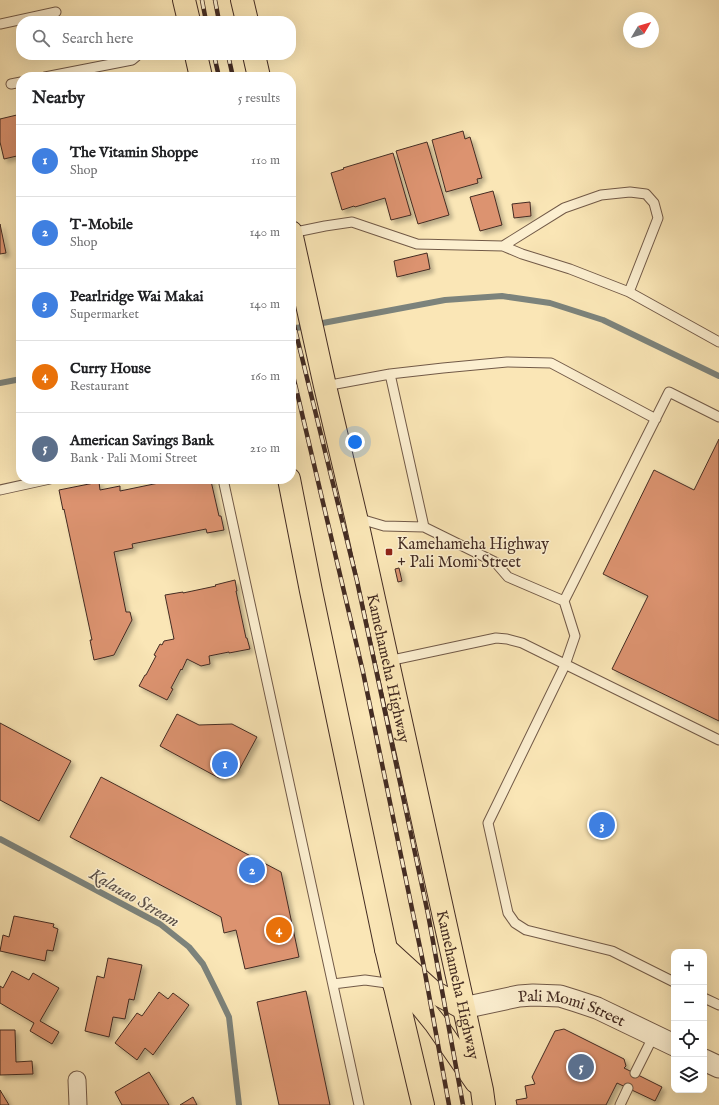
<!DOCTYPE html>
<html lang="en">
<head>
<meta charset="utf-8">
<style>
	:root { --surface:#fff; --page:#f6f6f6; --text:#202124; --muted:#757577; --line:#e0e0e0; --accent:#8f2418 }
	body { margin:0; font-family:"IM FELL English",serif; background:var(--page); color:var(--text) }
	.controls { position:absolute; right:12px; bottom:12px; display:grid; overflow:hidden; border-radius:8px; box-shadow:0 4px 16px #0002 }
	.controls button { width:36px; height:36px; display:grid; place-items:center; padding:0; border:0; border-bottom:1px solid var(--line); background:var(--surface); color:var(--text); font:20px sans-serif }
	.compass { position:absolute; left:623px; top:12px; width:36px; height:36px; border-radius:50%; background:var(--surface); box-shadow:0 4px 16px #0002; rotate:52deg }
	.you { position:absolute; left:355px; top:442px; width:14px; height:14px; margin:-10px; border:3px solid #fff; border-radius:50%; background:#1a73e8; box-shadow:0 0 0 6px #1a73e833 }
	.badge { display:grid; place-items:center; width:26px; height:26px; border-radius:50%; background:var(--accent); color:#fff; font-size:13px; font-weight:700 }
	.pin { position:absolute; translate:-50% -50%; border:2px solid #fff; box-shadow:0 1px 4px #0006 }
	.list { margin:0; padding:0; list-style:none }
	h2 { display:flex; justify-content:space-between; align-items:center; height:52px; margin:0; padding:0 16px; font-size:17px }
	h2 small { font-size:13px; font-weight:400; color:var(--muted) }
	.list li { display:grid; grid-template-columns:26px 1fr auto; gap:12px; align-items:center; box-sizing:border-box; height:72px; padding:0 16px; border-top:1px solid var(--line) }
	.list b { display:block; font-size:15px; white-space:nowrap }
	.list p { margin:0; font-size:13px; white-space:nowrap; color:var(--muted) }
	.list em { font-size:13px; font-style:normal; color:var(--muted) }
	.icon { flex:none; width:22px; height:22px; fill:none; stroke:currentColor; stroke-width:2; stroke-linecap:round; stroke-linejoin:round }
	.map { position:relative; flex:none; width:719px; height:1105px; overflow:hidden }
	.search { position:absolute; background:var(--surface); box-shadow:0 4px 16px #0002; left:16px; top:16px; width:280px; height:44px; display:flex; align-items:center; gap:10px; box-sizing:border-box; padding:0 14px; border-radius:16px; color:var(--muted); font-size:15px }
	.panel { position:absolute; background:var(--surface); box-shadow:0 4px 16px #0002; left:16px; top:72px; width:280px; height:412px; border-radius:16px }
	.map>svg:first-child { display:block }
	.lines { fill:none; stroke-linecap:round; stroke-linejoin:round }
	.stream { stroke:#7c837c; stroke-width:6 }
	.building { fill:#dc936f; stroke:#442c23; filter:url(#shadow) }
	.service-casing { stroke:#725a48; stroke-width:11 }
	.minor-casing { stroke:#725a48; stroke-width:19 }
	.tertiary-casing { stroke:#725a48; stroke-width:23 }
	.primary-casing { stroke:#442c23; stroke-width:24 }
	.service { stroke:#fcefd0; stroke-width:9 }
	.minor { stroke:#fcefd0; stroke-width:17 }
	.tertiary { stroke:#fcefd0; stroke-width:21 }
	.primary { stroke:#fae6b6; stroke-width:22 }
	.rail-casing { stroke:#442c23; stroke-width:4.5 }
	.rail { stroke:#fcefd0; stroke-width:3; stroke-dasharray:9; stroke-linecap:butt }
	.poi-dot { fill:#8f2418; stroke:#fcefd0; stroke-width:1.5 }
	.labels { text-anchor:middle; stroke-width:3; stroke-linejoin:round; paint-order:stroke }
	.poi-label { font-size:16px; fill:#442c23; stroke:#fcefd0; text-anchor:start }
	.street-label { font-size:16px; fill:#442c23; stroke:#fcefd0 }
	.water-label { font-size:17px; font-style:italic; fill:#5b5048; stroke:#fcefd0 }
</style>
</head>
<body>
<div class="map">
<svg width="719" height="1105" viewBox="0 0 719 1105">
	<defs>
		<filter id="shadow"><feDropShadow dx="3.5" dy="3.5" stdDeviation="2" flood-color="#0004"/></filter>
	</defs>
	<rect width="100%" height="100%" fill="#fae6b6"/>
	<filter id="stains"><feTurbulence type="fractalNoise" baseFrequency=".005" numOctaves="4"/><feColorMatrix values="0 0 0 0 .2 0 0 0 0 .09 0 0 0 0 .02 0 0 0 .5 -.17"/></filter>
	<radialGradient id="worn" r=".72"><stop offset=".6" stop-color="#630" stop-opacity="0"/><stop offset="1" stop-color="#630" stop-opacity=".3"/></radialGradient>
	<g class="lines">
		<path class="stream" d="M291,329L445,300L502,296L550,303L603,320L719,376
			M0,383L21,379
			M0,839L160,924L189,947L203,964L216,990L229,1017L239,1105"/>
	</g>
	<path class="building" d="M21,114V155L4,159L0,142V119Z
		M463,131L465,139L470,137L482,178L477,179L478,183L446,192L432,140Z
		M427,142L449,215L418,224L396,151Z
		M393,153L411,215L391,220L385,198L355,207L354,206L342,210L331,173L344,169L343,168Z
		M493,191L502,225L480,231L470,197Z
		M530,202L531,216L514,218L512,204Z
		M0,224L6,253L0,254Z
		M427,253L430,269L397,277L394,261Z
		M18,407H21V420Z
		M719,439V721L612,669L648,596L603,574L654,470L694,490Z
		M178,479H213V480L211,481L219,516H221L224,530L207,533L206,529L132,544L133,548L114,552L126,612H130L132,620L114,655L94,660L90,640H92L64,509L63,510L59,490L99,482L100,490L120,486V491Z
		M399,568L402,581L398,582L395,569Z
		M235,580L237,591H236L246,638H247L250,649L229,653V652L209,656L210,664L201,666L187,659L182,670L181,669L171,688L173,689L167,700L139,686L145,675H146L156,656L154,655L160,644L162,645L164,641L174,639L165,595L183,592V593L216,586L215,585Z
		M177,714L199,725L232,724L257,737L238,772L219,778L160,746Z
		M0,723L71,761L39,821L0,800Z
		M101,777L281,872L299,957L245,969L236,930L224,933L221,917L70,837Z
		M14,916L54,924L53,927L58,929L53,951L47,950L45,961L0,951L3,935L9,937Z
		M108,958L142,965L134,1000L129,999L125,1019L113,1017L109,1037L85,1031L97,976L104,978Z
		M12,971L29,980L33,973L59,988L40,1021L59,1032L52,1044L30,1031L34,1023L0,1003V986L3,988Z
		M306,991L330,1105H279L257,1002Z
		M159,992L168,999L173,993L189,1005L153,1055L145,1048L137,1060L115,1043L137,1013L142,1016Z
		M564,1029L624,1059L626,1066L624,1068L662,1087L655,1101L617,1083L606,1105H517L516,1100L527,1098L525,1086L535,1084L532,1077L555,1031Z
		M0,1030H15L16,1062L32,1061L33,1074L0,1075Z
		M149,1072L169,1105H122L115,1092Z
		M0,1090L9,1105H0Z
		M193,1097L197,1105H180Z"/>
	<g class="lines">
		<g class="service-casing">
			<path id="service" d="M0,24L56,12
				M45,77L132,60L138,55
				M11,84L21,82
				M291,233L325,226L352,222L417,244L503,246L522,254L570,269L629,292L658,218L654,203L646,194L630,192L601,195L564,208L503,246
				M629,292L719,342
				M390,374L424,527
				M325,386L390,374L443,368L507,362L551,363L656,419
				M223,479L359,1105
				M0,490L50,479
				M357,518L384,526L424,527L495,562L508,577L564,601
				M388,661L496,638L507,639L522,643L719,740
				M674,982L612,951L526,930L515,923L508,913L488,823L565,665L575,636L564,601L669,392L719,417
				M333,984L365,980L394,984
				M704,998L719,1005
				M635,1073L654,1035
				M620,1105L628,1088"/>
		</g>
		<g class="minor-casing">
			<path id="minor" d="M77,1080L78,1105"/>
		</g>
		<g class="tertiary-casing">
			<g id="tertiary">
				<path id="s1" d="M463,1008L519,996L533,995L560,996L576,1001L597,1008L674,1045"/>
				<path d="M704,1060L719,1067"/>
			</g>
		</g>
		<g class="primary-casing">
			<g id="primary">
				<path d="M184,0L189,21"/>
				<path d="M242,0L247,21"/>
				<path d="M196,55L201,77"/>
				<path d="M254,55L259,77"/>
				<path id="s2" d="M291,232L325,386L356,517L482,1090L484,1105"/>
				<path d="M289,479L311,591L386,949L423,1105"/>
				<path d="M386,949L432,991L463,1008"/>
				<path d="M394,984L418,1002L435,1023L476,1082"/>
			</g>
		</g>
		<use href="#service" class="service"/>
		<use href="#minor" class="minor"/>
		<use href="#tertiary" class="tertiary"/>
		<use href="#primary" class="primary"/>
		<g class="rail-casing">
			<path id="rail" d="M202,0L206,21
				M215,0L219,21
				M214,55L219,77
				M228,55L233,77
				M291,313L357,581L375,665L428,914L463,1105
				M291,367L363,672L423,962L449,1105"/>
		</g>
		<use href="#rail" class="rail"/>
	</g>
	<rect class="poi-dot" x="385" y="548" width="8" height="8" rx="2"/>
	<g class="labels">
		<g class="poi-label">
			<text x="397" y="549">Kamehameha Highway<tspan x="397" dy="18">+ Pali Momi Street</tspan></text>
		</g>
		<g class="street-label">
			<text dy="6" stroke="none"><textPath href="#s2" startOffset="447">Kamehameha Highway</textPath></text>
			<text dy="6" stroke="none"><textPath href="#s2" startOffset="771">Kamehameha Highway</textPath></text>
			<text dy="6" stroke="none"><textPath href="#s1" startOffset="112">Pali Momi Street</textPath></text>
		</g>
		<g class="water-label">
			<text transform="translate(135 897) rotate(30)" y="6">Kalauao Stream</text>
		</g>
	</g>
	<rect width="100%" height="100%" filter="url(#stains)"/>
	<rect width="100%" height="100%" fill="url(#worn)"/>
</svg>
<div class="controls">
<button>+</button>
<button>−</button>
<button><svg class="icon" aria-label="locate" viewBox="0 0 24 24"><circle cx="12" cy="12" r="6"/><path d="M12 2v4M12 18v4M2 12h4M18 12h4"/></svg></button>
<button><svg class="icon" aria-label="layers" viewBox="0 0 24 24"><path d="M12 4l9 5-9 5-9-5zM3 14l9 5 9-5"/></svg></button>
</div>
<svg class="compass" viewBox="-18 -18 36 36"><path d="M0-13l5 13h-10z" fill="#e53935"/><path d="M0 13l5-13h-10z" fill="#757577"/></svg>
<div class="you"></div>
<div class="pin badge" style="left:225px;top:764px;background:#3f7fe0">1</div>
<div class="pin badge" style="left:252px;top:870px;background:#3f7fe0">2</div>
<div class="pin badge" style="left:602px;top:825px;background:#3f7fe0">3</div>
<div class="pin badge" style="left:279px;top:930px;background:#e8710a">4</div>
<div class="pin badge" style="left:581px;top:1067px;background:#5c6f8a">5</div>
<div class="search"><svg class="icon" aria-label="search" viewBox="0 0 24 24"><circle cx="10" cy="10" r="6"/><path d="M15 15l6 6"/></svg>Search here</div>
<section class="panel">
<h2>Nearby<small>5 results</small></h2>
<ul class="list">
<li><span class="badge" style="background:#3f7fe0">1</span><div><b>The Vitamin Shoppe</b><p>Shop</p></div><em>110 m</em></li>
<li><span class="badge" style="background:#3f7fe0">2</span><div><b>T-Mobile</b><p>Shop</p></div><em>140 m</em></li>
<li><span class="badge" style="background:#3f7fe0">3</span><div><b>Pearlridge Wai Makai</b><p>Supermarket</p></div><em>140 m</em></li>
<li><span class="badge" style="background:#e8710a">4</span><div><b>Curry House</b><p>Restaurant</p></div><em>160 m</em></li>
<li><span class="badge" style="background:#5c6f8a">5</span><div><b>American Savings Bank</b><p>Bank · Pali Momi Street</p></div><em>210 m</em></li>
</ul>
</section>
</div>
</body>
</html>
